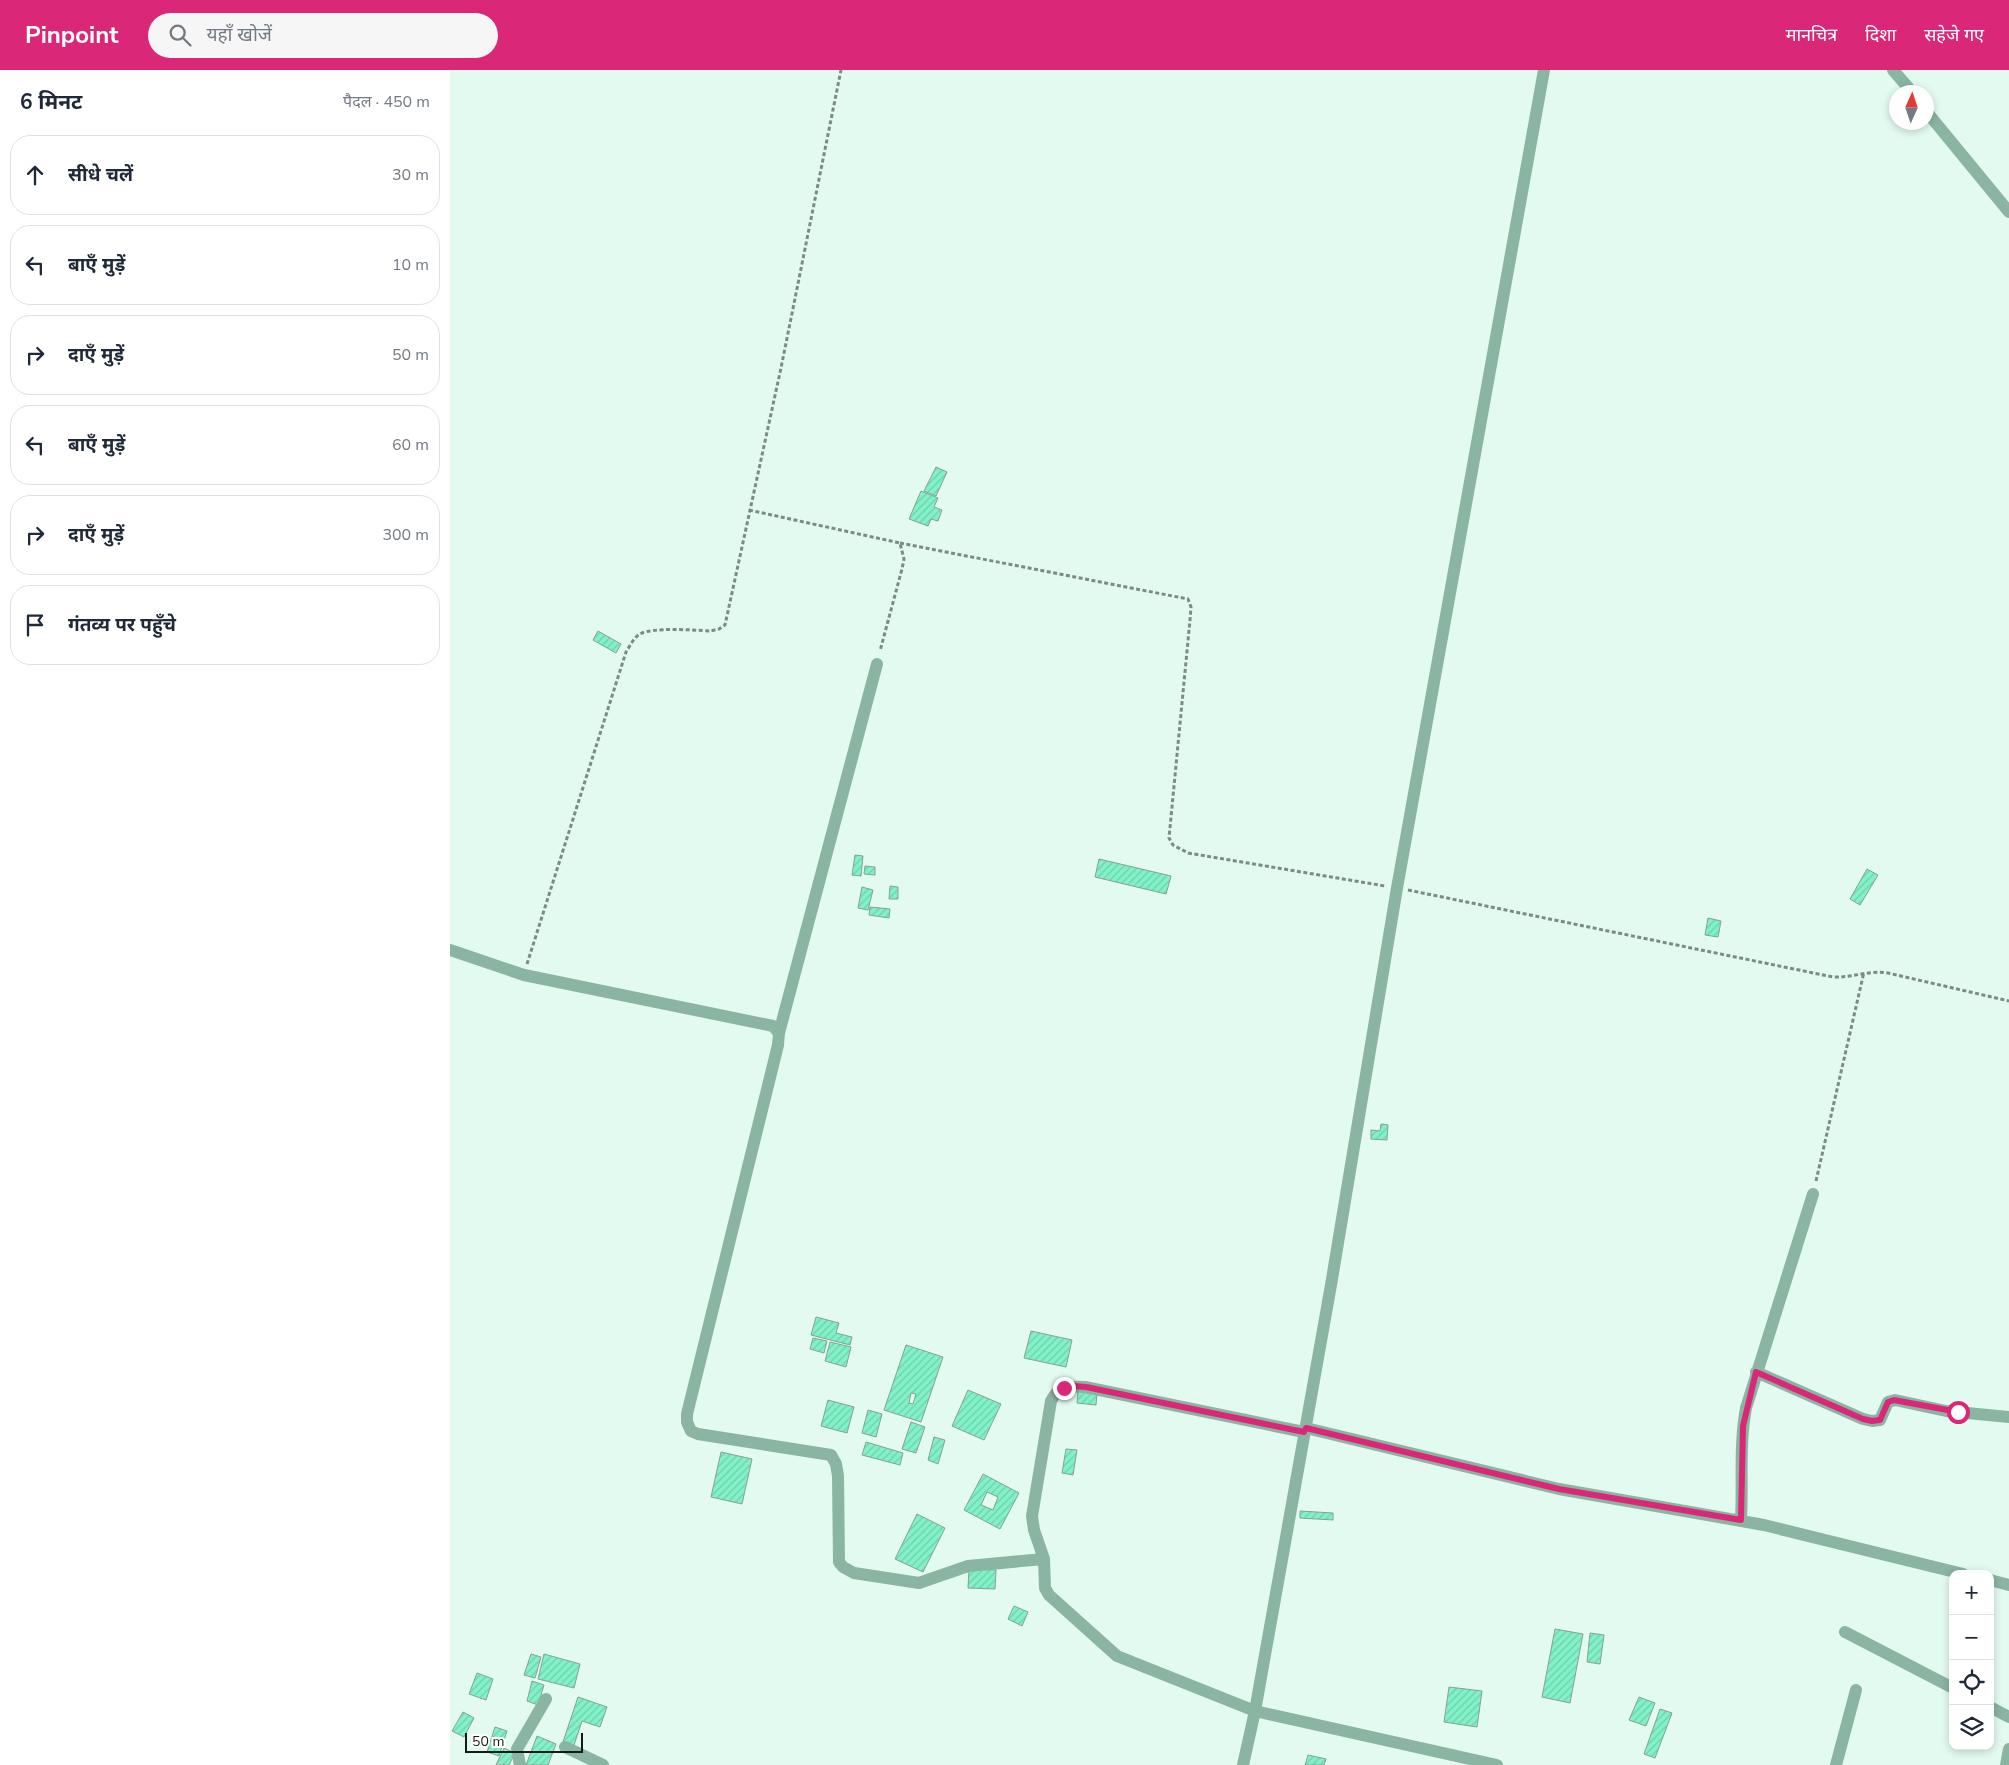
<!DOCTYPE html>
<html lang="hi">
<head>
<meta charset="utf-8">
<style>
	:root { --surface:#fff; --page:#f6f6f7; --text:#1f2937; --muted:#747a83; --line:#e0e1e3; --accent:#db2777 }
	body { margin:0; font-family:"Nunito Sans","Noto Sans Devanagari",sans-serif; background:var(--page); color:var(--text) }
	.controls { position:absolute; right:15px; bottom:15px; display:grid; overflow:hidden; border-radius:10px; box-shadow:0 2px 8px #0003 }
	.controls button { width:45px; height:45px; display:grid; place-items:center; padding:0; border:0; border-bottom:1px solid var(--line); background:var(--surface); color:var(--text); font:25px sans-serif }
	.compass { position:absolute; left:1439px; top:15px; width:45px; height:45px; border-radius:50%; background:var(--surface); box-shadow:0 2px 8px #0003; rotate:3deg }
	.scale { position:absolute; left:15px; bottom:12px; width:118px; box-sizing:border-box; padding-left:5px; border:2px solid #131b18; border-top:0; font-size:14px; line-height:18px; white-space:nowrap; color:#131b18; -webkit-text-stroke:4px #fff; paint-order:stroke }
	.stop { position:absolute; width:15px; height:15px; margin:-11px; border:4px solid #db2777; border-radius:50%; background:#fff }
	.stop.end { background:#db2777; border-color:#fff; box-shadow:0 1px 5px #0008 }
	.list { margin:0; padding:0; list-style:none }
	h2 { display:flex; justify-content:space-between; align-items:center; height:65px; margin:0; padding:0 20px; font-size:21px }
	h2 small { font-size:16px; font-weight:400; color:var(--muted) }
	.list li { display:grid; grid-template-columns:32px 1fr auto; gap:15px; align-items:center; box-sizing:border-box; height:80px; margin:0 10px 10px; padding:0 10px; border:1px solid var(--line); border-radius:20px }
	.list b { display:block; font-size:19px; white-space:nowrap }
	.list em { font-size:16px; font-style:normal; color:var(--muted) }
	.icon { flex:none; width:28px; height:28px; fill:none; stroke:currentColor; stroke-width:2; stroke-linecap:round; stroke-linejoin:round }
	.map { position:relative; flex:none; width:1559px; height:1695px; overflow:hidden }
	header { display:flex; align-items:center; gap:30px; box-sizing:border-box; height:70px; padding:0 25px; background:var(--accent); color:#fff }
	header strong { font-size:24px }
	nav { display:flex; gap:28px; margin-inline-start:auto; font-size:18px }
	.search { width:350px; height:45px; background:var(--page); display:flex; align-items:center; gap:12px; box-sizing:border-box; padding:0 18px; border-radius:28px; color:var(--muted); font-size:19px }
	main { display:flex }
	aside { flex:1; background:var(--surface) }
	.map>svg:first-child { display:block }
	.building { fill:url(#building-hatch); stroke:#899f95; fill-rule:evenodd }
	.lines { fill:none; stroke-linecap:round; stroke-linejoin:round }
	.path { stroke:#7c8c85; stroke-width:3; stroke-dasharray:4 2.5; stroke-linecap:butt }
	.minor { stroke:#89b5a2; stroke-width:12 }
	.route { stroke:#db2777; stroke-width:6 }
</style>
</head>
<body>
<header>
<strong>Pinpoint</strong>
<div class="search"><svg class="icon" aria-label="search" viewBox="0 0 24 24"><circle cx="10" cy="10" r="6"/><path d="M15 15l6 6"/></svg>यहाँ खोजें</div>
<nav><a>मानचित्र</a><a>दिशा</a><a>सहेजे गए</a></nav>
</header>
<main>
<aside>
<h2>6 मिनट<small>पैदल · 450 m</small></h2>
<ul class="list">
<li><svg class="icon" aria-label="ahead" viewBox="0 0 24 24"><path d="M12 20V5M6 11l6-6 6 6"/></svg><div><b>सीधे चलें</b></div><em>30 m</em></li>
<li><svg class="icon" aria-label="left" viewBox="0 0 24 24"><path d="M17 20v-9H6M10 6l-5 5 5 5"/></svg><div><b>बाएँ मुड़ें</b></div><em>10 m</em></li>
<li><svg class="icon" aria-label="right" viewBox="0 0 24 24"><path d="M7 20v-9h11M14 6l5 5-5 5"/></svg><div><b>दाएँ मुड़ें</b></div><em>50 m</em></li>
<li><svg class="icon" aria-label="left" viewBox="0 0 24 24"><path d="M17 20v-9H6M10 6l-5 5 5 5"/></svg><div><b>बाएँ मुड़ें</b></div><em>60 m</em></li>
<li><svg class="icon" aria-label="right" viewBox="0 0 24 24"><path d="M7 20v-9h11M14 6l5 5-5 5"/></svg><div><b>दाएँ मुड़ें</b></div><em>300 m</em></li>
<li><svg class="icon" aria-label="arrive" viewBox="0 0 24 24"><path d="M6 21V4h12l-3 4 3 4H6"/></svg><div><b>गंतव्य पर पहुँचे</b></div></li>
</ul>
</aside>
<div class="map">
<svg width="1559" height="1695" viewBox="0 0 1559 1695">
	<defs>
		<pattern id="building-hatch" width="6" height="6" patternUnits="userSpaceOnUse" patternTransform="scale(1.25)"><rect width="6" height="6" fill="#81f2c8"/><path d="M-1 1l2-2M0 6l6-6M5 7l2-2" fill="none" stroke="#6fcfab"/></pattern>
	</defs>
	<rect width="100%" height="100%" fill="#e3faf0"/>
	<path class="building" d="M486,397L497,402L486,426L474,421Z
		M471,421L488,428L484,437L492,440L488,451L481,449L478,456L459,449Z
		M148,561L171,574L166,583L143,570Z
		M405,785L413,786L411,806L402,805Z
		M649,789L721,806L716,824L645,807Z
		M415,796L425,797V805L414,804Z
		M1417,799L1428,805L1410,835L1400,829Z
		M440,816L448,817V829H439Z
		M412,817L423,820L418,840L408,838Z
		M420,837L440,839L439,848L419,845Z
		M1258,848L1271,851L1268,867L1255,865Z
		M931,1054L938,1055L937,1070L921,1069V1060L930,1061Z
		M366,1247L389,1253L386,1263L402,1267L400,1275L361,1265Z
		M581,1261L622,1270L616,1297L574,1288Z
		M363,1268L377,1271L374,1283L360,1279Z
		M380,1272L401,1277L396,1297L375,1291Z
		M456,1275L493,1287L471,1352L434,1340ZM461,1323L466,1324L463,1334L459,1333Z
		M518,1320L551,1334L534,1370L502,1356Z
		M628,1321L647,1323L646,1335L627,1333Z
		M378,1330L404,1337L397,1363L371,1356Z
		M418,1340L432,1344L426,1367L412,1363Z
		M461,1352L475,1357L466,1383L452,1379Z
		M484,1367L495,1370L488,1394L478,1390Z
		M416,1372L453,1383L450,1395L412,1385Z
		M616,1379L627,1380L623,1405L612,1403Z
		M271,1382L302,1389L292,1434L261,1427Z
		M533,1404L569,1423L550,1459L514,1440ZM537,1422L548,1427L543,1440L531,1435Z
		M850,1441L883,1443V1450L850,1448Z
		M467,1444L495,1458L473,1502L445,1489Z
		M519,1499L546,1500L545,1519L518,1518Z
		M564,1536L578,1542L572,1556L558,1549Z
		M1105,1559L1133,1564L1120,1633L1092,1627Z
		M1140,1563L1154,1565L1150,1594L1137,1592Z
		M81,1584L91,1587L85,1608L74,1605Z
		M94,1584L130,1594L124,1618L88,1609Z
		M27,1603L43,1609L36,1630L19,1624Z
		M82,1611L94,1615L88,1635L77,1631Z
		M999,1617L1032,1621L1027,1657L994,1652Z
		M128,1627L157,1637L150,1657L132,1651L124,1675L113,1672Z
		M1189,1627L1205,1633L1196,1656L1179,1650Z
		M1210,1639L1222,1643L1205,1688L1194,1684Z
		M13,1642L24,1648L14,1667L2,1661Z
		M45,1657L57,1661L49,1686L37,1682Z
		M87,1666L106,1674L98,1695H76Z
		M54,1678L65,1683L59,1695H46Z
		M858,1685L876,1689L874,1695H855Z"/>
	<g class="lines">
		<path class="path" d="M299,440L450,473L454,489L452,499L430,581
			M450,473L738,529L741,537L740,550L719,768L723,775L738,783L935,816
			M958,820L1383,907C1403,908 1417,900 1438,903L1559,931
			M77,894L176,582C180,576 184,567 190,564C202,557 245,560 260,561L269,559L275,555L331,298L391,0
			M1366,1111L1414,902"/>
		<path class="minor" d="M1443,0L1462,22
			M1476,41L1559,142
			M0,880L74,905L323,956L329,963L328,975L237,1344V1352L241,1361L248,1364L381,1385L386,1394L388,1406L389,1492L393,1497L404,1503L469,1513L518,1496L594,1489
			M329,963L427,594
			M1306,1302L1413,1349L1422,1351L1430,1350L1438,1332L1445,1330L1496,1341L1559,1347
			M856,1358L1109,1419L1314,1455L1513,1504
			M854,1362L635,1317C620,1316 609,1315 601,1331L582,1446L584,1460L594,1489L595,1518L599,1525L667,1586L805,1641L1047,1695
			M1291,1450C1293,1412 1289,1375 1296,1338L1363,1124
			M1540,1510L1559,1515
			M1395,1562L1503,1618
			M1540,1637L1559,1647
			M115,1677L153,1695
			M70,1695L67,1679L96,1629
			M793,1695L805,1641L881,1215L947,818L1094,0
			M1386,1695L1406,1620
			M1556,1695L1559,1679"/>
	</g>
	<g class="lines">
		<path class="route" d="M614,1318L624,1316L636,1317L854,1362L856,1358L1109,1419L1291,1450L1293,1356L1306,1302L1413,1349L1422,1351L1430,1350L1438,1332L1444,1330L1508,1342"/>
	</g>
</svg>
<div class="controls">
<button>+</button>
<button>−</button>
<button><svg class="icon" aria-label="locate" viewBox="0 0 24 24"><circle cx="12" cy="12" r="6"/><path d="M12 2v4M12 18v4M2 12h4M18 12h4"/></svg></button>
<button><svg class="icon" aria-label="layers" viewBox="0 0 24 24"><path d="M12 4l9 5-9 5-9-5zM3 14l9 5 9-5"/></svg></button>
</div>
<svg class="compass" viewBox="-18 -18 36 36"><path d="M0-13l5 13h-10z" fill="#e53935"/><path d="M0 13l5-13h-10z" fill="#747a83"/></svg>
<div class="scale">50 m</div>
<div class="stop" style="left:1508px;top:1342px"></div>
<div class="stop end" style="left:614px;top:1318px"></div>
</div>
</main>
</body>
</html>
